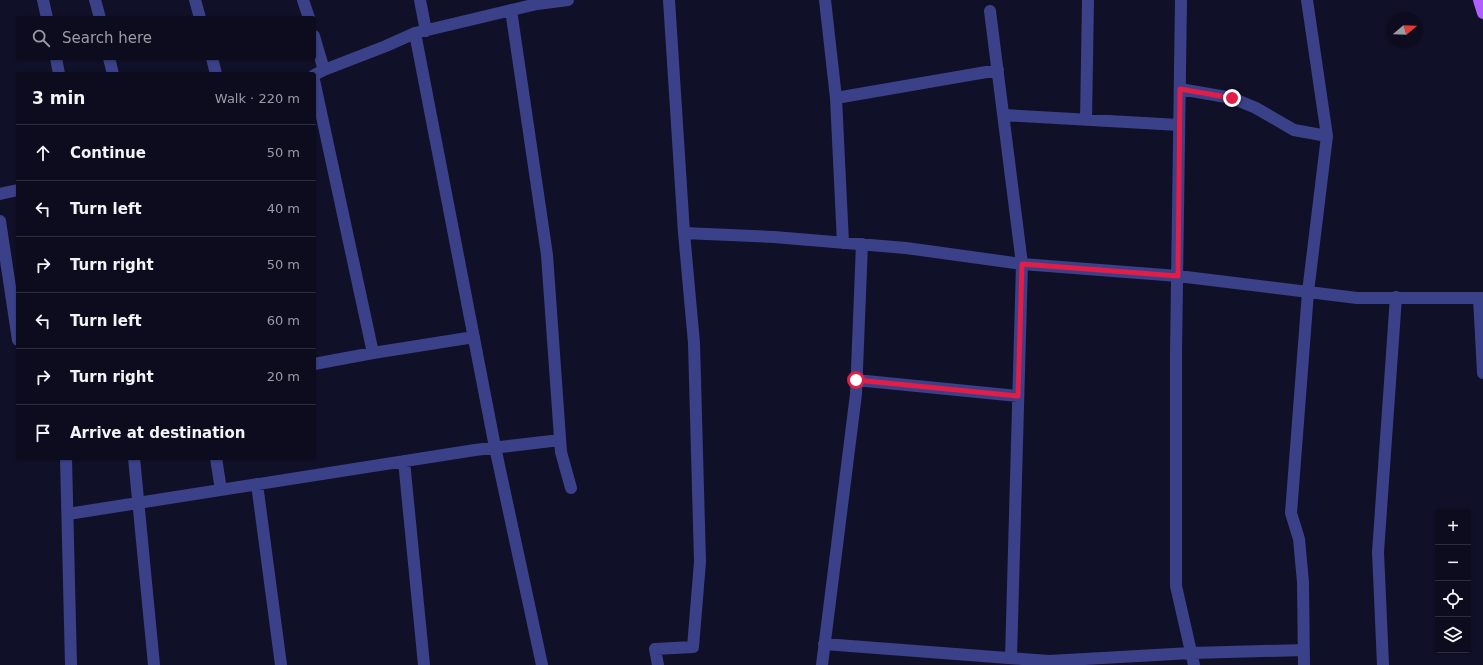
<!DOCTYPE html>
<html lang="en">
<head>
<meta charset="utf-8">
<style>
	:root { --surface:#0d0c1f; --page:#1b1a2c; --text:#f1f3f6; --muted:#9a9ba4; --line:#2d2c3d }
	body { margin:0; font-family:"DejaVu Sans",sans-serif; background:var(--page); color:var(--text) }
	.controls { position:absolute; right:12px; bottom:12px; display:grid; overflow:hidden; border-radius:4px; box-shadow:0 1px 3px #0004 }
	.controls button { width:36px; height:36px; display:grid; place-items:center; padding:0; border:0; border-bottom:1px solid var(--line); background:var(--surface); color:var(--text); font:20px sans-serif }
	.compass { position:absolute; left:1387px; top:12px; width:36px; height:36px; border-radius:50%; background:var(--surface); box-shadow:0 1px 3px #0004; rotate:71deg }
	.stop { position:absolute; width:12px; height:12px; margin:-9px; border:3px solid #e11d48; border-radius:50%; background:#fff }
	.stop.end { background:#e11d48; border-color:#fff; box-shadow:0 1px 4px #0008 }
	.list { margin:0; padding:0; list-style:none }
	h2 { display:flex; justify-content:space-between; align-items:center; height:52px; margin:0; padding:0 16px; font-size:17px }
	h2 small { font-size:13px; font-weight:400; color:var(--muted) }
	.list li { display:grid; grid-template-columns:26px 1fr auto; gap:12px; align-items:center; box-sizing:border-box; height:56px; padding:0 16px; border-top:1px solid var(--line) }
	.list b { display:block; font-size:15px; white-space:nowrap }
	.list em { font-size:13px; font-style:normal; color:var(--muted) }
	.icon { flex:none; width:22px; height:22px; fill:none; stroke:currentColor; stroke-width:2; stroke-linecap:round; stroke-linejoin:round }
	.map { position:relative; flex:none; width:1483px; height:665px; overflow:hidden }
	.search { position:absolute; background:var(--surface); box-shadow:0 1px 3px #0004; left:16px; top:16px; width:300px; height:44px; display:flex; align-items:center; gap:10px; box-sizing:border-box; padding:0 14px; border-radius:4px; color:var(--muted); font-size:15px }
	.panel { position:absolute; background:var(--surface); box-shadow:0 1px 3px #0004; left:16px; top:72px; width:300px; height:388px; border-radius:4px }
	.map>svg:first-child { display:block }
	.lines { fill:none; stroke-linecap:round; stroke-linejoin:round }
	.minor { stroke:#3a4188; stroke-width:12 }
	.major { stroke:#af5eff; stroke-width:12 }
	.route { stroke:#e11d48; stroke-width:5 }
</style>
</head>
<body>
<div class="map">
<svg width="1483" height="665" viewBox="0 0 1483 665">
	<rect width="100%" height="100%" fill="#111029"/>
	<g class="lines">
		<path class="minor" d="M43,0L47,18
			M95,0L100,18
			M195,0L200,18
			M303,0L309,18
			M420,0L426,31
			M825,0L836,98L843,243
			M1181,0L1176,353V586L1194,665
			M511,10L547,255L561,452L571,488
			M990,11L1022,264L1011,658
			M415,33L495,447L542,665
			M314,36L324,70
			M56,58L59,74
			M109,58L113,74
			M212,58L216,74
			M314,75L324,70L386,46L415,33L537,4L568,0
			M314,80L373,353
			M1180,89L1232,98L1256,108L1294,130L1327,136
			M836,98L998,70
			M1004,115L1179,125
			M1086,120L1088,0
			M0,194L18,190
			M0,221L18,340
			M684,233L774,237L906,248L1022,264L1178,276L1357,298H1483
			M1479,298L1483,373
			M314,364L373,353L474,337
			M856,380L1018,396
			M66,458L71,665
			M134,458L154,665
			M216,458L221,490
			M404,461L424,665
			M257,484L281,665
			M68,514L475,450L560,440
			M824,644L1049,661L1191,653L1304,650
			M658,665L655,649L693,647L700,562L694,343L684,233L669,0
			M822,665L856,394L862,244
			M1304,665L1303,582L1299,539L1291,513L1308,292L1327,136L1307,0
			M1383,665L1378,552L1396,297"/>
		<path class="major" d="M1479,0L1483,13"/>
	</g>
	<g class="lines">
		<path class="route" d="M856,380L1018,396L1022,264L1178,276L1180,89L1232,98"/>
	</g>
</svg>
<div class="controls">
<button>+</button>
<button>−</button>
<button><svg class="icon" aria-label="locate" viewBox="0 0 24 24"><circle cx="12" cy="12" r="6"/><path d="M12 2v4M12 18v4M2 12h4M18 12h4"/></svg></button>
<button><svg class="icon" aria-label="layers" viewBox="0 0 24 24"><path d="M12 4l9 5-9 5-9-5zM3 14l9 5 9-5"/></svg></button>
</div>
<svg class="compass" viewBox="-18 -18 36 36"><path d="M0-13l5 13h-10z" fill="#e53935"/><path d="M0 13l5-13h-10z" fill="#9a9ba4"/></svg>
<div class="stop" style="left:856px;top:380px"></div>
<div class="stop end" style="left:1232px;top:98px"></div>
<div class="search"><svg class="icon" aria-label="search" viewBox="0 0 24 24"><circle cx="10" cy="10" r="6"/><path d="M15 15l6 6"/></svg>Search here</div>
<section class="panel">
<h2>3 min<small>Walk · 220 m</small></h2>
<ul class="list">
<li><svg class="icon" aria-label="ahead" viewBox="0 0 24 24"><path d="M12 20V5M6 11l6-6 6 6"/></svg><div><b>Continue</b></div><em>50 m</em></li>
<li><svg class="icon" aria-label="left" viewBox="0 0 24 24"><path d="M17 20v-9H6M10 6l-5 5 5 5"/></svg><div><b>Turn left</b></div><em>40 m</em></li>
<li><svg class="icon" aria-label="right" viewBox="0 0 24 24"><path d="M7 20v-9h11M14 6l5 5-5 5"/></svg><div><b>Turn right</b></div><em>50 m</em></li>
<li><svg class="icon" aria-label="left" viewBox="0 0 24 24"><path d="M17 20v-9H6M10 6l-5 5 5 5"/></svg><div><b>Turn left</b></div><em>60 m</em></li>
<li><svg class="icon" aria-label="right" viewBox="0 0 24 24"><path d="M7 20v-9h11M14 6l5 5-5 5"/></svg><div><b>Turn right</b></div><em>20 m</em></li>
<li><svg class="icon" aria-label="arrive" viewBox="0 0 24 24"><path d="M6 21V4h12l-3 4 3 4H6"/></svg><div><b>Arrive at destination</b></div></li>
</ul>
</section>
</div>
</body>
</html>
